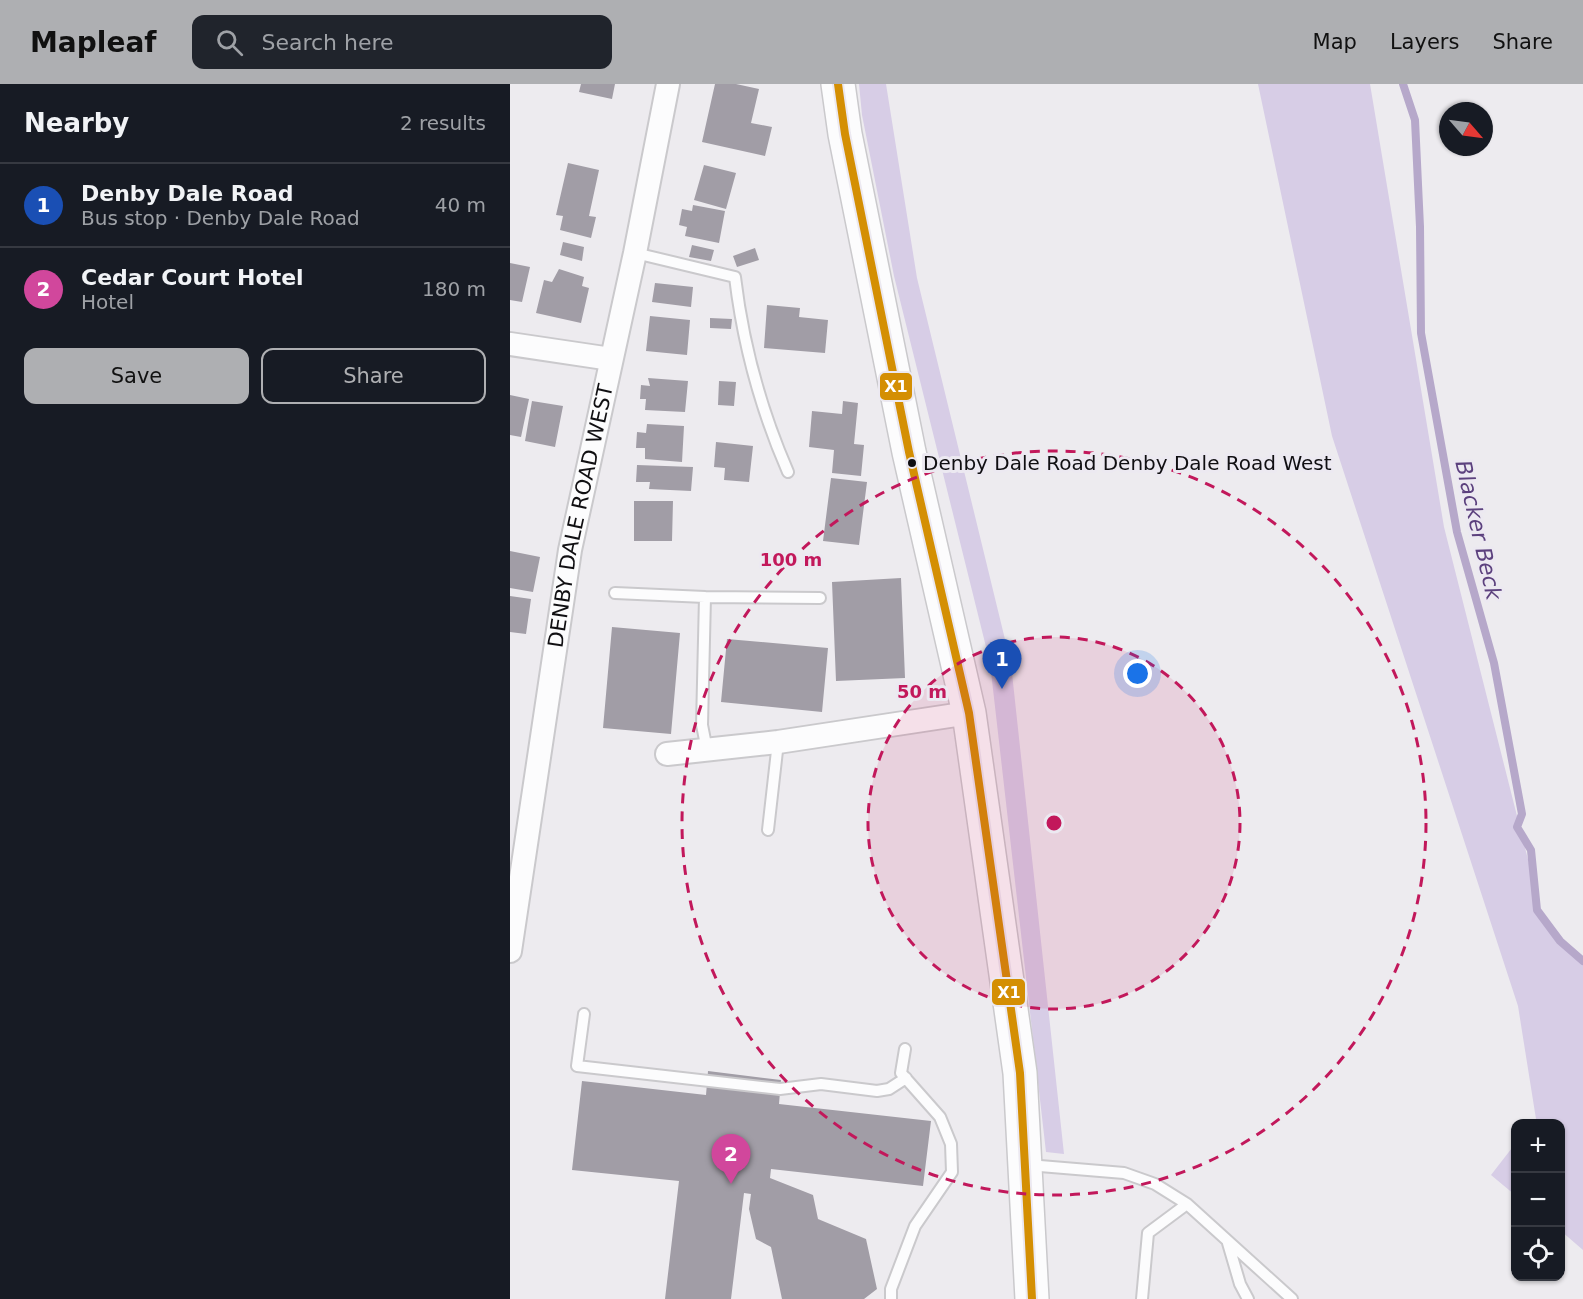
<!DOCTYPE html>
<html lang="en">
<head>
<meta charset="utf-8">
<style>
	:root { --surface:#171b24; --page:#20242c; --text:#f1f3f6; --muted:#9ea1a6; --line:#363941; --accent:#aeafb2 }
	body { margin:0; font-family:"DejaVu Sans",sans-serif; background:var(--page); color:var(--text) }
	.controls { position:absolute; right:18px; bottom:18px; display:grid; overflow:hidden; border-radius:12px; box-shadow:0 2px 4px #0004 }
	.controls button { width:54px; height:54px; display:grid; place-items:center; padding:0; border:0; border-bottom:2px solid var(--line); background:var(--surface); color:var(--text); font:30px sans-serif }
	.compass { position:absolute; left:929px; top:18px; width:54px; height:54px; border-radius:50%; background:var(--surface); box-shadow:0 2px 4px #0004; rotate:118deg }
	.you { position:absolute; left:628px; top:590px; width:21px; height:21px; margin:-15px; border:4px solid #fff; border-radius:50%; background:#1a73e8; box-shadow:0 0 0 9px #1a73e833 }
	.badge { display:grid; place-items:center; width:39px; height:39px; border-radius:50%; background:var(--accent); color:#fff; font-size:20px; font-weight:700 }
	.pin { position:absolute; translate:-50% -50px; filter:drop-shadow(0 2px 3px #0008) }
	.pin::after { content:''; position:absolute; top:32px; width:21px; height:18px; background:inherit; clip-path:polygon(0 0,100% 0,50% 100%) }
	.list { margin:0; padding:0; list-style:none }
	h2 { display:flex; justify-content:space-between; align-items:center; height:78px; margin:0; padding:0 24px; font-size:26px }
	h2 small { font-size:20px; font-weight:400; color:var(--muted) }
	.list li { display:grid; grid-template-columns:39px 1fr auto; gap:18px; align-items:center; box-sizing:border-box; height:84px; padding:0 24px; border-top:2px solid var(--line) }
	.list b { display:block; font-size:22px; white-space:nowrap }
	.list p { margin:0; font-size:20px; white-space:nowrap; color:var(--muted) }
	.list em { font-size:20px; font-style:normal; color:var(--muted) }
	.actions { display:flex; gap:12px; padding:18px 24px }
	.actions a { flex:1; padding:14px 0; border:2px solid var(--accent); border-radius:12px; text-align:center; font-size:21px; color:var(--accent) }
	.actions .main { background:var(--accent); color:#111 }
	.icon { flex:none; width:33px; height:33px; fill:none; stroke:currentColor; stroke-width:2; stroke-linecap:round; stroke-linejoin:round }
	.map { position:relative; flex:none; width:1073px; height:1215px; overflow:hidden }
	header { display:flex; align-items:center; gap:36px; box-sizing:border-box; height:84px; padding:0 30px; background:var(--accent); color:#111 }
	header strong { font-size:28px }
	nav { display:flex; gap:33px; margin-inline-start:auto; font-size:21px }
	.search { width:420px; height:54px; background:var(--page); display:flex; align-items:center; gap:15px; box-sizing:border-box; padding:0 21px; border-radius:12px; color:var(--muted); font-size:22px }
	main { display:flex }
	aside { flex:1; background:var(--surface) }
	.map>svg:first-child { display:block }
	.green { fill:#d7cde6 }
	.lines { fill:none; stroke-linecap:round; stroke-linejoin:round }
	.stream { stroke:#b6a8ca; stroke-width:8 }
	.building { fill:#a19da6 }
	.lane-casing { stroke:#cac9cc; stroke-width:14 }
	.street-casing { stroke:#cac9cc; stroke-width:26 }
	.primary-casing { stroke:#cac9cc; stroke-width:36 }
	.lane { stroke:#fcfcfd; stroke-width:10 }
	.street { stroke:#fcfcfd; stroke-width:22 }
	.primary { stroke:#fcfcfd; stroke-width:33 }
	.bus-1-casing { stroke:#ece9f1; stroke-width:12 }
	.bus-1 { stroke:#d48f03; stroke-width:8 }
	.ring { fill:none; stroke:#c2185b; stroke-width:3; stroke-dasharray:10 8 }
	.bus-dot { fill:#100f12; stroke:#ece9f1; stroke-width:2 }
	.labels { text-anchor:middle; stroke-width:6; stroke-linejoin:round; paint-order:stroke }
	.bus-label { font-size:20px; fill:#100f12; stroke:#ece9f1; text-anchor:start }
	.street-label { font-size:21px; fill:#100f12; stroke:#ece9f1 }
	.water-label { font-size:22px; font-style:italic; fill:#5c417e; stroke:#ece9f1 }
	.centre { fill:#c2185b; stroke:#ece9f1; stroke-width:3 }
	.ring-label { font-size:18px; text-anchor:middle; font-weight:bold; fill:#c2185b; stroke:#ece9f1; stroke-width:6; stroke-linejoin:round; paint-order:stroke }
	.line-badge { stroke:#ece9f1; stroke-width:2 }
	.badge-label { font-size:16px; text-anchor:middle; font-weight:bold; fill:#fff }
</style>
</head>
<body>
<header>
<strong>Mapleaf</strong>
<div class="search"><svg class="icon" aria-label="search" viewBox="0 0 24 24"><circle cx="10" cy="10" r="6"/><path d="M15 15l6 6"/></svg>Search here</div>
<nav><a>Map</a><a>Layers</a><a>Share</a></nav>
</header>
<main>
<aside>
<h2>Nearby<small>2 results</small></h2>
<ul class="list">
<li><span class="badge" style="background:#1a4fb4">1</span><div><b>Denby Dale Road</b><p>Bus stop · Denby Dale Road</p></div><em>40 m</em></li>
<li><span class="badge" style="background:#d1479c">2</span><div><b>Cedar Court Hotel</b><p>Hotel</p></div><em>180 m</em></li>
</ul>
<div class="actions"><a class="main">Save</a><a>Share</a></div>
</aside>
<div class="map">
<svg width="1073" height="1215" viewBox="0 0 1073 1215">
	<rect width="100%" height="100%" fill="#edebef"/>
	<path class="green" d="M349,0H376L407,194L501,580L554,1070L536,1068L480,579L384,192L352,31Z
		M748,0H860L934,443L1031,827L1073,879V1166L1051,1147L1050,1040L1023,1039L1026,1035L1008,922L822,352Z
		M1005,1060V1111L981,1091Z"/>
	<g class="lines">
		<path class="stream" d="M893,0L905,36L910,143L911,249L947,448L984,579L1012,730L1007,743L1021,766L1027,826L1050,857L1073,877"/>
	</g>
	<path class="building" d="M71,0H105L102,15L69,8Z
		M205,0H226L249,5L241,39L262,43L255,72L192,58Z
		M58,79L89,86L79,132L86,133L81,154L50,146L53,132L46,131Z
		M194,81L226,89L216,125L184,116Z
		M183,121L215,127L209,159L175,152L177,143L169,141L172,125L182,127Z
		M53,158L74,163L72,177L50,171Z
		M182,161L204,166L201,177L179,173Z
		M245,164L249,176L227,183L223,172Z
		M0,179L20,183L12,218L0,216Z
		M49,185L74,193L72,202L79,204L71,239L26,229L34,196L42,198Z
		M145,199L183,203L181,223L142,218Z
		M257,221L290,224L289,233L318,236L315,269L254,264Z
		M140,232L180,236L177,271L136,267Z
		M200,234L222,235L221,245L200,244Z
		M138,294L178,297L175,328L135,326L136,315H130L131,301L140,302Z
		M209,297L226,298L224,322L208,321Z
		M0,311L19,315L11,353L0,351Z
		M22,317L53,322L45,363L15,357Z
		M333,317L348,319L344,360L354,361L351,392L322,389L324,366L299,363L302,327L332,330Z
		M137,340L174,342L172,378L135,375V364H126L127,348L136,349Z
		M206,358L243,362L239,398L214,396L215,384L204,383Z
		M127,381L183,383L181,407L139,405L140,398H126Z
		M321,394L357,398L349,461L313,457Z
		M124,417H163L162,457H124Z
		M0,467L30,473L23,508L0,504Z
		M391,494L395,594L326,597L322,498Z
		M0,512L21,515L16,550L0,548Z
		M102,543L170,549L161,650L93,644Z
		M217,555L318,564L312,628L211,618Z
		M198,987L271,996L269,1020L421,1037L413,1102L261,1085L260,1094L303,1111L308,1135L356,1155L367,1205L354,1215H272L261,1163L246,1155L239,1125L241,1110L234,1109L221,1215H155L169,1097L62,1086L72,997L196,1011Z"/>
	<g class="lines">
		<g class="lane-casing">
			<path id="lane" d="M125,169L225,193C233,260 251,326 278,388
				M105,509L195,513L192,641L197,666
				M195,513L310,514
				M258,746L268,658
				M74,930L67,982L270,1005L311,1000L367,1007L379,1005L396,994
				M518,1081L614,1089L645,1100L677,1120L782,1215
				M718,1159L730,1200L738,1215
				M381,1215V1205L405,1142L442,1088L441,1060L430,1033L391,989L395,965
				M632,1215L638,1149L677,1120"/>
		</g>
		<g class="street-casing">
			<g id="street">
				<path d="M0,260L101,275"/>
				<path d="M157,670L268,658L459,629"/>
				<path id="s1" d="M0,867L60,466L125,169L158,0"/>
			</g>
		</g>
		<g class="primary-casing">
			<path id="primary" d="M328,0L335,50L399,368L459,629L510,989L522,1215"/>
		</g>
		<use href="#lane" class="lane"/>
		<use href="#street" class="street"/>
		<use href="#primary" class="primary"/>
		<g class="bus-1-casing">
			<path id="bus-1" d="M328,0L335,50L399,368L459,629L510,989L522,1215"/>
		</g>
		<use href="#bus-1" class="bus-1"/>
	</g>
	<circle cx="544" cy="739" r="186" fill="#c2185b" fill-opacity=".12"/>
	<g class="ring">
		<circle cx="544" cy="739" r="186"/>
		<circle cx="544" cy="739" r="372"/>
	</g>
	<circle class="bus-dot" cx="402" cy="379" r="5"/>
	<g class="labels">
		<g class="bus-label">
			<text x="413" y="386">Denby Dale Road Denby Dale Road West</text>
		</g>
		<g class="street-label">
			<text dy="7" stroke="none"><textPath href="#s1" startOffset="441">DENBY DALE ROAD WEST</textPath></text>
		</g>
		<g class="water-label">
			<text transform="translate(969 446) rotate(77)" y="8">Blacker Beck</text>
		</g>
	</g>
	<circle cx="544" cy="739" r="9" class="centre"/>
	<g class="ring-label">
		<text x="281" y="482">100 m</text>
		<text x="412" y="614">50 m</text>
	</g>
	<g class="line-badge">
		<rect x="369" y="288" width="34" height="29" rx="6" fill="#d48f03"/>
		<rect x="481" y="894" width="35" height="28" rx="6" fill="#d48f03"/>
	</g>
	<g class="badge-label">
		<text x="386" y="308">X1</text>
		<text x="499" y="914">X1</text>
	</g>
</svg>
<div class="controls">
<button>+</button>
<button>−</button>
<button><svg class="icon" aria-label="locate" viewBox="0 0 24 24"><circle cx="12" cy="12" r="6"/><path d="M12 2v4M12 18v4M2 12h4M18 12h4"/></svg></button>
</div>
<svg class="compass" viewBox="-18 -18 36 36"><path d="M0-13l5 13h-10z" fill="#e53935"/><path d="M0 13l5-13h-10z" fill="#9ea1a6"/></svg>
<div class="you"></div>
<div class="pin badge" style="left:492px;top:605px;background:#1a4fb4">1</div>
<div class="pin badge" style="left:221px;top:1100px;background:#d1479c">2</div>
</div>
</main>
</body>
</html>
